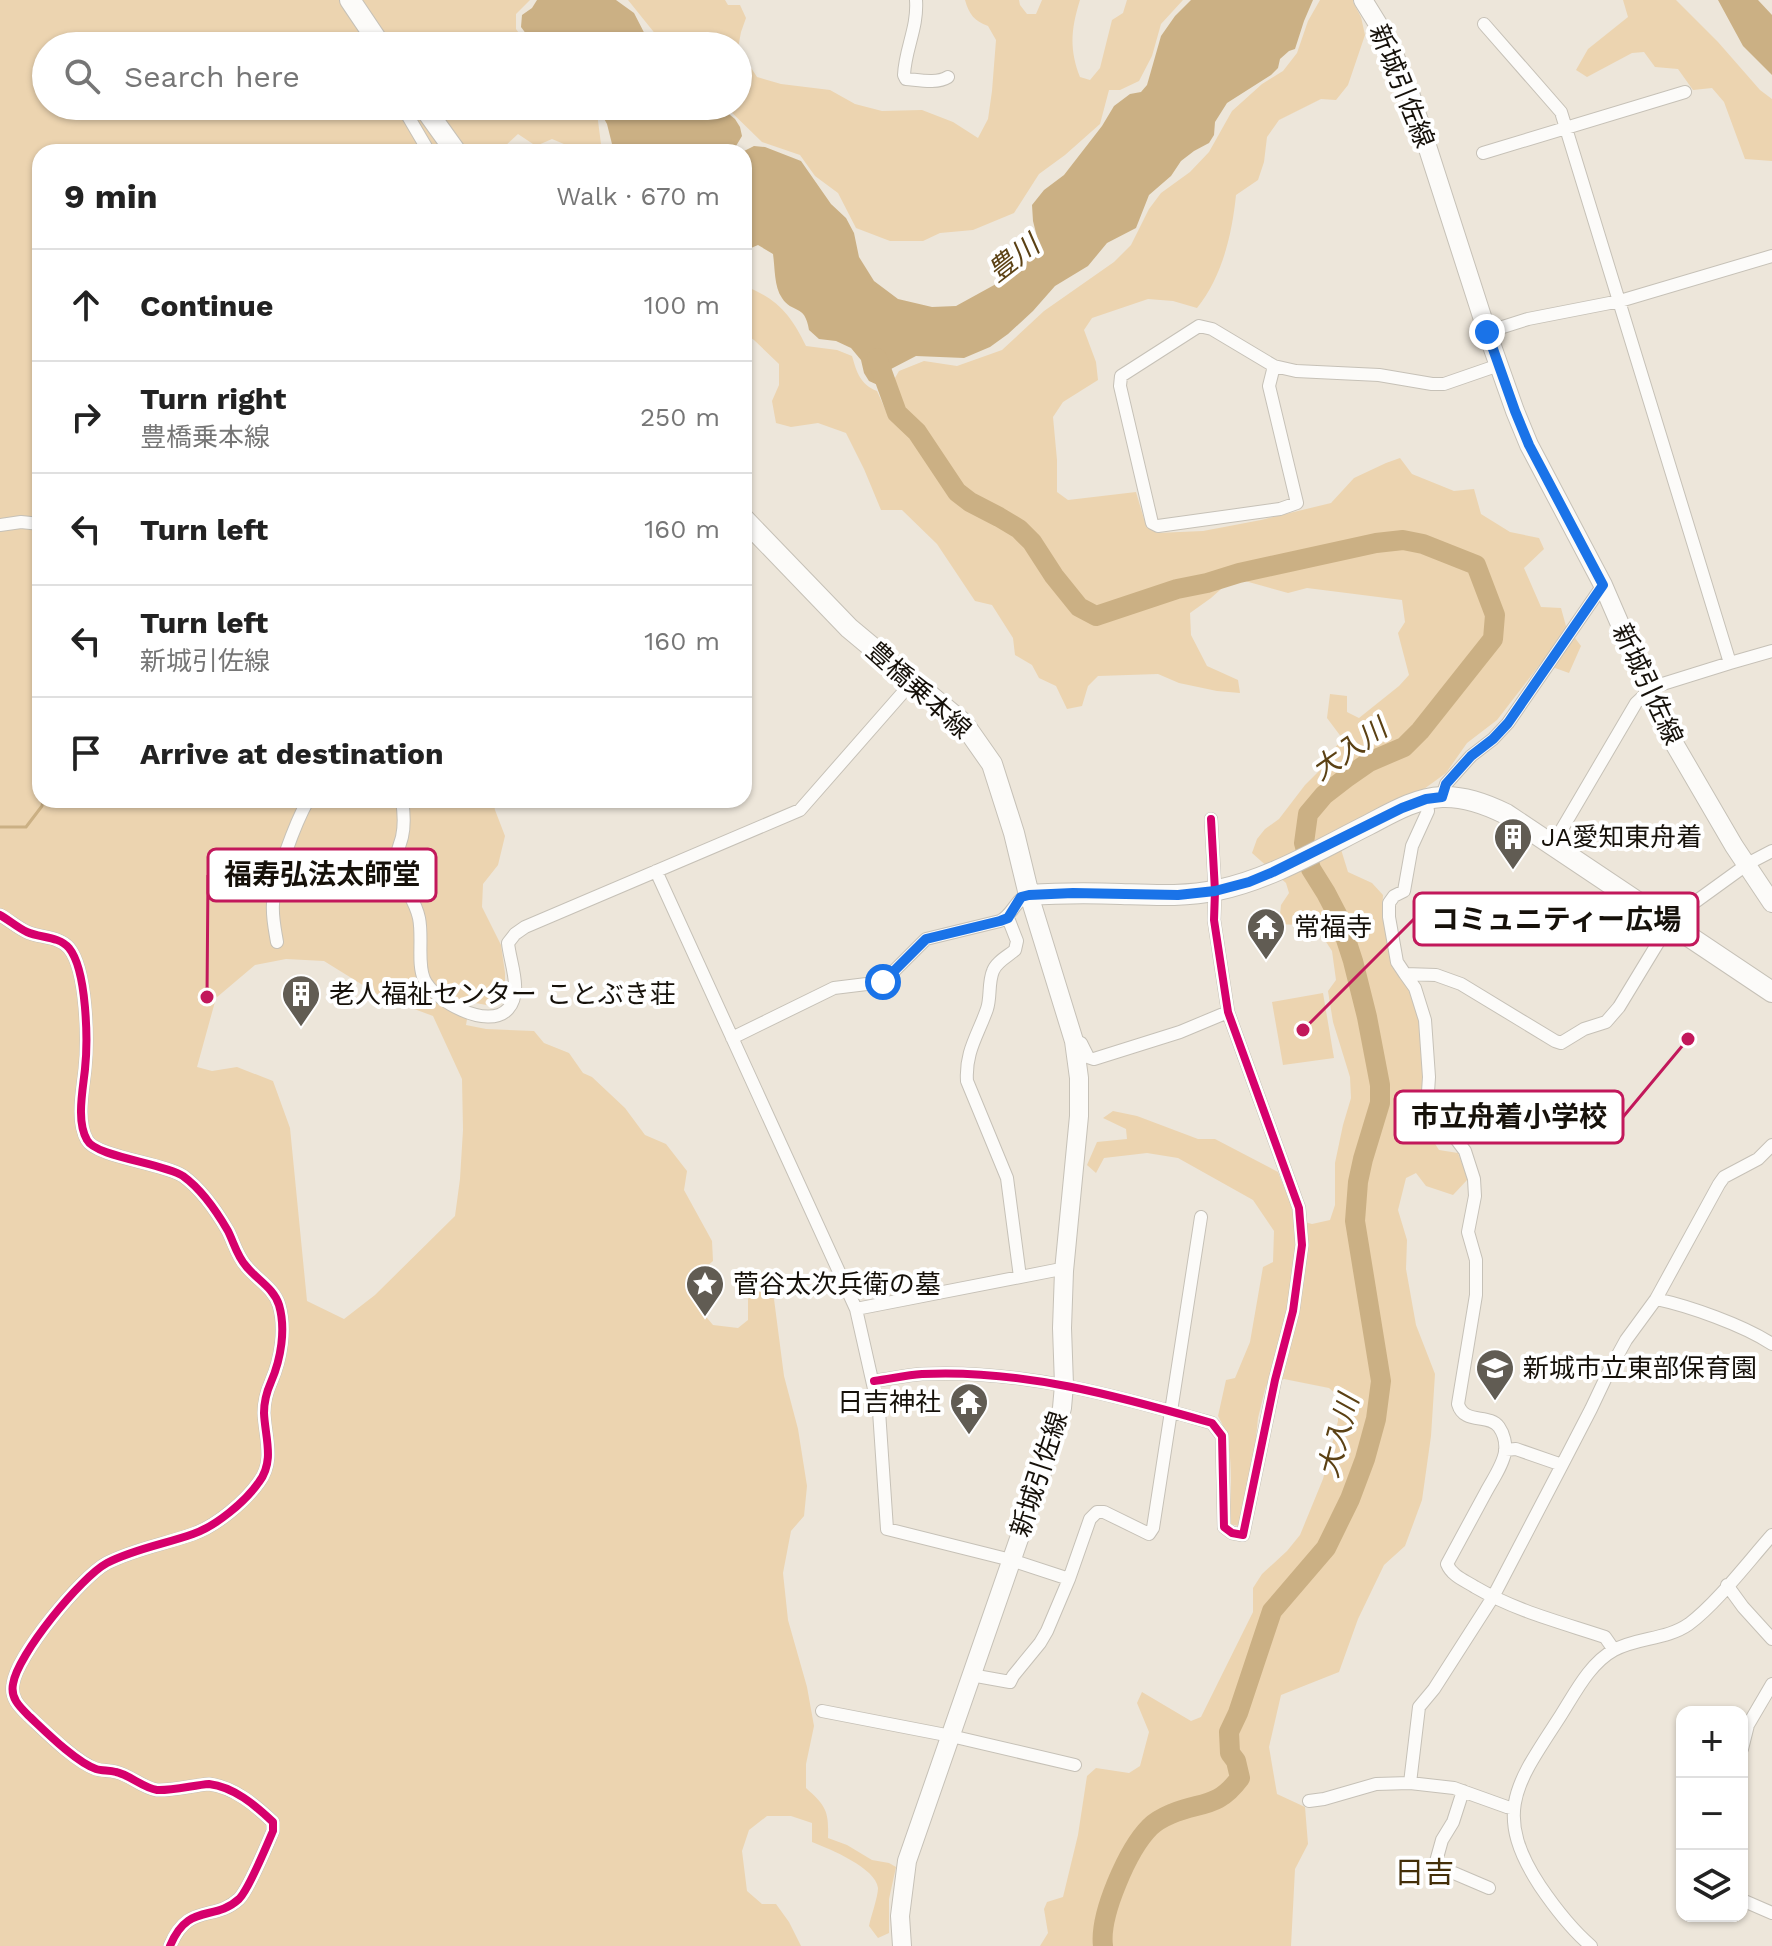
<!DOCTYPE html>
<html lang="en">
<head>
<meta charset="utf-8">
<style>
	:root { --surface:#fff; --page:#f6f6f6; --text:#222; --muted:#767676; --line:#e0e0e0 }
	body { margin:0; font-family:"Work Sans","Noto Sans JP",sans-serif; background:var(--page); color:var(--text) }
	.controls { position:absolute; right:24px; bottom:24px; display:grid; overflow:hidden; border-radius:16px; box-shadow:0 2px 6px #0004 }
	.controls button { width:72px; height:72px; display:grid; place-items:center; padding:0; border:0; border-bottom:2px solid var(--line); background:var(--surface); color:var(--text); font:40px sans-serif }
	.stop { position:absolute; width:24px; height:24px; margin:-18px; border:6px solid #1a73e8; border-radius:50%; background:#fff }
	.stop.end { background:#1a73e8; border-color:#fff; box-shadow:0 2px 8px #0008 }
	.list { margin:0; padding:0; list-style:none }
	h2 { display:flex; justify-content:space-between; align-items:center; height:104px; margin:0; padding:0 32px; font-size:34px }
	h2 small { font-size:26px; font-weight:400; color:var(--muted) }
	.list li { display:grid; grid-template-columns:52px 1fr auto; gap:24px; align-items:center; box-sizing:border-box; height:112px; padding:0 32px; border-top:2px solid var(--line) }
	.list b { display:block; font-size:30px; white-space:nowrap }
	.list p { margin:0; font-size:26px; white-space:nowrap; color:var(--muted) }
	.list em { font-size:26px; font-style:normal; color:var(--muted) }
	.icon { flex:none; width:44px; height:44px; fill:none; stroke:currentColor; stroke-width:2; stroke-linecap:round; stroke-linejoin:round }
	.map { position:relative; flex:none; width:1772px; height:1946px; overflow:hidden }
	.search { position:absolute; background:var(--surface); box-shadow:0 2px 6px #0004; left:32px; top:32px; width:720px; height:88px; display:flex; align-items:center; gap:20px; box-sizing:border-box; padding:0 28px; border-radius:44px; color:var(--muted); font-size:30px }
	.panel { position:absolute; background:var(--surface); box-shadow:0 2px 6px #0004; left:32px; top:144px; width:720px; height:664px; border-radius:24px }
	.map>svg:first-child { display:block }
	.green { fill:#ecd4b0; fill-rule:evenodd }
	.water { fill:#cbb084 }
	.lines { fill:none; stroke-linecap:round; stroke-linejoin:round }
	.stream { stroke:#cbb084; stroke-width:3 }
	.river { stroke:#cbb084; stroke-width:20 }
	.minor-casing { stroke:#c6c1b7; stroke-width:14 }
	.secondary-casing { stroke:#c6c1b7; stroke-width:20 }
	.primary-casing { stroke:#c6c1b7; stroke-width:22 }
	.minor { stroke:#fcfbf9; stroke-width:12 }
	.secondary { stroke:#fcfbf9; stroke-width:18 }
	.primary { stroke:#fcfbf9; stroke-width:20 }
	.cycleway-casing { stroke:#fff; stroke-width:13 }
	.cycleway { stroke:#d6006c; stroke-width:8 }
	.route { stroke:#1a73e8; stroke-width:10 }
	.labels { text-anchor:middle; stroke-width:8; stroke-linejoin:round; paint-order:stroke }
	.street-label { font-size:26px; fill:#16110a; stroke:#fff }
	.poi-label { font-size:26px; fill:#16110a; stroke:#fff; text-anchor:start }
	.water-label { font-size:28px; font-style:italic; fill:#5b4114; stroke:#fff }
	.quarter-label { font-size:30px; fill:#442f08; stroke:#fff }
	.leader { fill:none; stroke:#c2185b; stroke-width:3 }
	.callout-dot { fill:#c2185b; stroke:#fff; stroke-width:3 }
	.callout { fill:#fff; stroke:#c2185b; stroke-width:3 }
	.callout-label { font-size:28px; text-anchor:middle; font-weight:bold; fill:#16110a }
</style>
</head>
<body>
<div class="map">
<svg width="1772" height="1946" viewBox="0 0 1772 1946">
	<rect width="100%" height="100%" fill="#ede6da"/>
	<path class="green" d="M0,0H530L516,14V29L528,46H46V106H592L597,113L602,152H583L552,139L536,146L518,134L505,146L506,152H40V800H493L495,810L505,836L498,865L483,884L482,907L501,945L505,973V990L492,1006L470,1002L466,1025L486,1029L534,1031L544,1043L569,1053L583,1073L592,1077L625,1108L645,1135L666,1144L687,1171L684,1190L712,1241L713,1261L694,1278L697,1306L713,1325L738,1328L748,1320V1299L765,1274L774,1299L784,1376L798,1429L807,1486L804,1516L791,1531L783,1573L788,1620L807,1687L814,1726L806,1764V1788C826,1806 829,1811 828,1838L847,1845L872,1860L889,1863L896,1867L889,1899V1933L878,1938L869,1926C871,1916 878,1897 878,1888C876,1868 830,1849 812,1842V1823L791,1816H767L749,1830L742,1851L747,1891L762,1904H776L789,1922L801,1946H0ZM286,959L324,961L382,997L433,1016L462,1079L463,1130L460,1179L455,1216L375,1295L344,1319L307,1301L290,1128L273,1081L237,1067L212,1071L197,1067L216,998L255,965Z
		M628,0H725L728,5H740L746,18L741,32L738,48L757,77L781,84L830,90L855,104L882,111L922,110L953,122L978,138L988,119L992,91L996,40L988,26C974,21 969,14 965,0H1019L1020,5L1027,14H1036L1042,0H1080C1071,29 1069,49 1080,77L1090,80L1100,68L1112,20L1123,13L1127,0H1183L1161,24L1152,56L1139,81L1120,90H1109L1100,124L1065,155L1039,174L1014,213L973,230L940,233L923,241H890L856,228L838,193L815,176L800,155L762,142L725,106H738V46H662L657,36Z
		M1320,0H1354L1353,2L1361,17L1365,35L1348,85L1336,100L1321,99L1279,120L1267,137L1264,162L1258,180L1236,195C1232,235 1222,277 1197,308L1173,301L1148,299L1092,318L1084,330L1096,362L1098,380L1063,402L1053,417L1057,460V492L1068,500L1136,492L1144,519L1157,533L1203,531L1261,520L1331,503L1354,478L1386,463L1400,458L1412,474L1454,491L1474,489L1481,514L1510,532L1539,538L1544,549L1524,568L1541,607L1561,608L1566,626L1581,646L1569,673L1541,663L1497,720L1467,743L1446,773L1424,789L1335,830L1348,872L1372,883L1383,895L1382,916L1392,954L1409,975L1420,1015L1428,1075L1422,1106L1423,1125L1439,1150L1458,1153L1468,1179L1453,1195L1426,1186L1416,1173L1406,1178L1398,1210L1407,1240L1406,1269L1416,1325L1435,1374L1431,1436L1422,1500L1405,1546L1384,1565L1358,1619L1339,1672L1281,1695L1269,1747L1277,1794L1305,1807L1308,1844L1295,1869L1291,1946H1040L1048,1933L1044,1909L1047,1902L1063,1897L1078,1835L1087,1776L1096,1768L1129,1773L1140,1766L1149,1732L1137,1703L1142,1692L1191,1721L1201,1717L1253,1612V1588L1262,1574L1287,1551L1300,1535L1323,1479L1338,1421L1337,1395L1329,1388L1284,1379L1266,1386L1258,1418L1255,1449L1245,1507L1238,1526L1230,1524C1230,1489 1236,1446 1218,1416L1226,1380L1235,1378L1250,1342L1263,1267L1273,1262L1274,1231L1253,1200L1178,1158L1147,1153L1104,1158L1096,1173L1087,1165L1097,1142L1127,1139L1126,1129L1103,1118L1113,1111L1137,1116L1198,1139H1215L1278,1172L1297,1220L1312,1224L1330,1220L1335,1205V1163L1343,1125L1351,1098L1350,1077L1333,1022L1328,991L1336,980L1332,951L1319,931L1299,925L1279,924L1281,905L1289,893L1286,883L1252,853L1257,839L1265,829L1279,819L1305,785L1319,771L1342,738L1327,718L1330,694L1347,696V712L1359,718L1399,686L1409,675L1398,633L1405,622L1402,600L1307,588L1288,593L1245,581L1229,582L1211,598L1190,613L1191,635L1207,666L1238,680L1240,693L1217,691L1179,683L1158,674L1098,676L1088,686L1082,706L1067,709L1056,686L1039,678L1032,665L1015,655L1013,638L992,605L975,601L937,544L902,510H881L864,469L846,433L818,423L791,427L776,423L772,401L779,385V364L754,340L744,333V286C777,298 791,315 806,346L837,350L852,356C857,373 860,384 877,391L886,411L899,401L892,383L899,371L924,361L957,366L1002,350L1044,311L1114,262L1131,245L1149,209L1161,193L1190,172L1209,152L1232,111L1262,84L1283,71L1297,53L1308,21Z
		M1623,0H1676L1718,42L1760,90L1772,99V161L1745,159L1724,102L1712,88L1693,90L1678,69L1655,67L1644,52L1632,53L1587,77L1576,70L1588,49L1628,17Z
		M1323,993L1334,1058L1283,1065L1272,1002Z"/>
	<path class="water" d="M537,0H616L634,13L651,46H535L521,27L522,15L532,8Z
		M1191,0H1313L1304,21L1295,49L1289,51L1280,59L1278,68L1271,75L1227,103L1215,122L1214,135L1209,143L1194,151L1181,161L1171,176L1149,195L1136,228L1107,243L1088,266L1055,286L1033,311L1008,334L990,347L964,358L916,356L891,369L888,380L880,386L869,381L864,373L861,360L851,348L836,341L819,339L809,330C805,303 792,314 782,298C774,287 775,267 773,254L758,245L744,251V152H614L607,124L597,106H719L735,119L740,127L742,136L733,151L742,152L754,146L765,147L801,161L831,204L846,218L854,233L859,257L874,281L898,299L932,307L956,306L1016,273L1032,256L1037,237L1033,221L1032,205L1044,190L1064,175L1102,126L1114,106L1130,94L1141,92L1147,85L1161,36L1175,16Z
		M1718,0H1758L1772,15V75L1743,46Z"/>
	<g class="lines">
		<path class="stream" d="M0,827H26L42,806L43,800"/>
		<path class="river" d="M877,358L897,413L917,432L957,492L970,502L999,517L1019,529L1032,542L1054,576L1079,607L1096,616L1177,589L1207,583L1239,573L1376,543L1403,540L1423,544L1476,565L1495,615L1493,639L1420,731L1404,747L1369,762L1346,778L1324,795L1308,814L1304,843L1311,869L1326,893L1339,918L1353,961L1367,1017L1380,1085V1103L1363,1159L1358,1182L1355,1221L1381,1381L1376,1419L1365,1459L1350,1499L1326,1548L1272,1611L1238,1713L1229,1732L1230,1753L1236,1761L1240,1778C1217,1809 1202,1801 1171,1814C1164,1817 1155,1822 1150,1827C1128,1849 1099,1915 1103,1946"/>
		<g class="minor-casing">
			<path id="minor" d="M916,0C918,28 905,49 904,75L906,79C919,80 937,84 948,77
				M1484,24L1561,112L1730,663L1653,687L1636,703L1552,846
				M402,106L429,152
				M1483,153L1685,92
				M1487,332L1528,319L1620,301L1772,256
				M1274,366L1269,386L1297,503L1280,509L1158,526L1152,523L1120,386L1121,376L1199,326L1212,329L1274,366L1296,371L1379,375L1432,384H1444L1499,365
				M0,525L21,522L40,524
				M1730,663L1772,651
				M1442,797L1446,784L1471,756L1493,739L1508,723L1603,585
				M1426,799L1428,811L1412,846L1404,891L1394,896L1389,903V917L1397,962L1405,974L1436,975L1461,984L1555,1041L1561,1043L1584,1029L1606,1022L1619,1007L1673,918L1749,863L1772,851
				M402,800C404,813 405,824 402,837C400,845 396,852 397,861C398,882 415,897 419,918C423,937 417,964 424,979C433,1000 488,1031 508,1009C523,992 510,963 508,943L515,934L525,927L800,810L913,681
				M656,871L856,1309L879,1411L887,1529L1011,1560L1069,1579
				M0,915C9,920 18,928 27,932C40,938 59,936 69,948C87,970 88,1041 85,1069C83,1089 76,1121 87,1140C96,1157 163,1163 183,1176C201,1189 217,1212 228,1231C234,1243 237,1256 246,1266C256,1279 274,1288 279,1305C286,1329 281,1359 271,1382C267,1391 264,1402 264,1413C265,1437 275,1461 259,1482C245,1502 216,1526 193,1534C165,1544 134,1549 107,1563C81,1577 17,1655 13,1684C10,1699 21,1708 30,1717C46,1732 76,1762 96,1769C102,1771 109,1770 116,1772C130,1775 143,1788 157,1790C170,1791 195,1785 209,1784C234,1787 255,1805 273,1822V1831C266,1847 249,1889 239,1899C214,1922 188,1902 170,1946
				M1008,918L1017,941L1015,950C1008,956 996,962 993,971C988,983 991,997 987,1009C978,1035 965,1052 967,1081L1007,1178L1020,1277
				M277,942C275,930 272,917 273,904C275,876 295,824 308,800
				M1405,974L1415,988L1425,1020L1429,1077L1427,1107L1432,1119L1456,1139L1465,1151L1474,1179L1475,1196L1468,1232L1476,1260V1295L1458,1404C1464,1425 1489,1413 1499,1427C1504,1434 1506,1444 1505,1452C1503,1465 1493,1479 1486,1492C1473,1516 1460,1540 1447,1564C1452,1576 1464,1580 1475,1587C1516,1611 1560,1622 1605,1637L1614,1650
				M732,1038L834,988L883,982L926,939L1000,921C1013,915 1015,899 1029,895
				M1074,1041L1081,1043L1088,1057L1094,1059L1180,1032L1228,1012
				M1656,1299C1689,1306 1743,1325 1772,1344
				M856,1309L1056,1270L1064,1271
				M874,1381C890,1379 906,1375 922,1374C1021,1369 1118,1396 1212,1423L1222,1436L1224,1527L1232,1533L1243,1535L1275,1380L1293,1311L1302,1245L1299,1208L1228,1012L1214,920L1215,891L1211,819
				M1505,1450L1516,1449L1562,1465L1591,1409L1609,1371L1626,1340L1656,1299L1719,1184L1724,1177L1758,1159L1772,1145
				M1727,1585L1743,1607L1772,1639
				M971,1675L1010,1682L1013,1676L1040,1643L1047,1631L1069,1579L1090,1519L1097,1512H1104L1149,1534L1153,1528L1201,1217
				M822,1711L951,1736L1075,1765
				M1742,1749L1748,1725L1772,1684
				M1410,1783L1419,1707L1434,1689L1493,1597L1562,1465
				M1463,1791L1453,1822L1442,1840L1435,1865L1489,1888
				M1309,1801L1324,1799L1376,1784L1410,1783L1454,1788L1507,1807L1513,1808
				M1742,1900L1772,1913
				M1591,1946C1571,1929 1555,1908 1540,1886C1491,1811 1518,1782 1561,1715C1575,1693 1590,1663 1614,1650C1638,1637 1666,1640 1689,1624C1717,1603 1748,1562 1772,1535"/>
		</g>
		<g class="secondary-casing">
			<path id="secondary" d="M1363,0L1389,42L1410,93L1487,332L1515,411L1529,445L1603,585L1664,726L1734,846L1772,903
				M902,1946L900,1916L907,1861L1054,1438L1062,1408L1064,1385L1062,1328L1064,1271L1079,1116V1078L1074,1041L1029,895"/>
		</g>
		<g class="primary-casing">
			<path id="primary" d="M350,0L381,46
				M423,106L456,152
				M744,519L849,628L964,724L992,764L1014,833L1029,895C1060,893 1090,893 1121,894C1153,895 1186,897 1218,890C1271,879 1320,849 1368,825C1391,813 1416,798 1442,797C1465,796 1486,804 1506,814L1772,992"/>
		</g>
		<use href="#minor" class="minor"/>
		<use href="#secondary" class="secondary"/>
		<use href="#primary" class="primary"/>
		<g class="cycleway-casing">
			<path id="cycleway" d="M0,915C9,920 18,928 27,932C40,938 59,936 69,948C87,970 88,1041 85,1069C83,1089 76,1121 87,1140C96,1157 163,1163 183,1176C201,1189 217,1212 228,1231C234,1243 237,1256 246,1266C256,1279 274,1288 279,1305C286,1329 281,1359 271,1382C267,1391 264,1402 264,1413C265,1437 275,1461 259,1482C245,1502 216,1526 193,1534C165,1544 134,1549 107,1563C81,1577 17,1655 13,1684C10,1699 21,1708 30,1717C46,1732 76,1762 96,1769C102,1771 109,1770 116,1772C130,1775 143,1788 157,1790C170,1791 195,1785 209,1784C234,1787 255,1805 273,1822V1831C266,1847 249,1889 239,1899C214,1922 188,1902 170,1946
				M874,1381C890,1379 906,1375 922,1374C1021,1369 1118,1396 1212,1423L1222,1436L1224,1527L1232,1533L1243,1535L1275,1380L1293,1311L1302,1245L1299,1208L1228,1012L1214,920L1215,891L1211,819"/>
		</g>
		<use href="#cycleway" class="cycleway"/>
	</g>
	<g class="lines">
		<path class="route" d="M883,982L926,939L1000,921L1008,918L1021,897L1029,895L1073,893L1178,895L1215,891L1249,882L1273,872L1402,808L1426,799L1442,797L1446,784L1471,756L1493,739L1508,723L1603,585L1529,445L1515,411L1487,332"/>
	</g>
	<defs>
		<g id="building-pin" transform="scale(2)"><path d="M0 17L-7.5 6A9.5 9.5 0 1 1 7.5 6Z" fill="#615c53" stroke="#fff"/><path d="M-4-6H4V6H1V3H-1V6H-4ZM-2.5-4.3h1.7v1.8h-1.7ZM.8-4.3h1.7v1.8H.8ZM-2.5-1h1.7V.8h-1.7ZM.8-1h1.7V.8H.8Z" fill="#fff"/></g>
		<g id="temple-pin" transform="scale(2)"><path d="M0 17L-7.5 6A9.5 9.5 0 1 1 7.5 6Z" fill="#615c53" stroke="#fff"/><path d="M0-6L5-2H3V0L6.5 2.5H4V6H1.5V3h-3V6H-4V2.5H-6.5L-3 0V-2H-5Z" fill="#fff"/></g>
		<g id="sight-pin" transform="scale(2)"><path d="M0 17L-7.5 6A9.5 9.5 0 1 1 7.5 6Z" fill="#615c53" stroke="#fff"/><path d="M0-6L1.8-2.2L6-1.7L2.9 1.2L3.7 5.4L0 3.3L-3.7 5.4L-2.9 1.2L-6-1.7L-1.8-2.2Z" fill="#fff"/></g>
		<g id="school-pin" transform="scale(2)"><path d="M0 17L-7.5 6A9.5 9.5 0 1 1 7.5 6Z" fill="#615c53" stroke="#fff"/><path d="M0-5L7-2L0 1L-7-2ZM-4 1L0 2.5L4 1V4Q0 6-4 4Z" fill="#fff"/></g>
	</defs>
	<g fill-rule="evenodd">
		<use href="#building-pin" x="1513" y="837"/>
		<use href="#temple-pin" x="1266" y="927"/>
		<use href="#building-pin" x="301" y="994"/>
		<use href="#sight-pin" x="705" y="1284"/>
		<use href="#school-pin" x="1495" y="1368"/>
		<use href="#temple-pin" x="969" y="1402"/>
	</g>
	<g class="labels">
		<g class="street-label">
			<text transform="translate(1402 86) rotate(68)" y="9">新城引佐線</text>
			<text transform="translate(1648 684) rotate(65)" y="9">新城引佐線</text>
			<text transform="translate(919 690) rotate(42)" y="9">豊橋乗本線</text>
			<text transform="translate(1039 1474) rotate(-72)" y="9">新城引佐線</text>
		</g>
		<g class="poi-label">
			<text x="1541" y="846">JA愛知東舟着</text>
			<text x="1294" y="936">常福寺</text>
			<text x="329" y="1003">老人福祉センター ことぶき荘</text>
			<text x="733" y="1293">菅谷太次兵衛の墓</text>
			<text x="1523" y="1377">新城市立東部保育園</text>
			<text x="941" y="1411" text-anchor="end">日吉神社</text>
		</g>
		<g class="water-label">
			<text transform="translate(1013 258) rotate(-38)" y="10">豊川</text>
			<text transform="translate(1349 749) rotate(-35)" y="10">大入川</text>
			<text transform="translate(1338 1436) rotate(-75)" y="10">大入川</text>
		</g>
		<g class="quarter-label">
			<text x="1424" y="1883">日吉</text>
		</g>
	</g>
	<path class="leader" d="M207 997L208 875M1303 1030L1414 919M1688 1039L1623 1117"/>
	<g class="callout-dot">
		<circle cx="207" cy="997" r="8"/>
		<circle cx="1303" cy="1030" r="8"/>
		<circle cx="1688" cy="1039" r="8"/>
	</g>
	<g class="callout">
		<rect x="208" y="849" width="228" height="52" rx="8"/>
		<rect x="1414" y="893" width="284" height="52" rx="8"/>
		<rect x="1395" y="1091" width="228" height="52" rx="8"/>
	</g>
	<g class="callout-label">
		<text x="322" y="884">福寿弘法太師堂</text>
		<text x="1556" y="929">コミュニティー広場</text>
		<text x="1509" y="1126">市立舟着小学校</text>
	</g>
</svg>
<div class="controls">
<button>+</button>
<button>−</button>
<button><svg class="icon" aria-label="layers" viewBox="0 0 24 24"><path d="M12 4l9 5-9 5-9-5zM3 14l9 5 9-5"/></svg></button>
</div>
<div class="stop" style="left:883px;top:982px"></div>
<div class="stop end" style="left:1487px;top:332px"></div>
<div class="search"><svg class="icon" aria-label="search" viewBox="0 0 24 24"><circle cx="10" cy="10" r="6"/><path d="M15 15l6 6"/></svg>Search here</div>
<section class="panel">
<h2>9 min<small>Walk · 670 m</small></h2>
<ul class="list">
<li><svg class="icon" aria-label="ahead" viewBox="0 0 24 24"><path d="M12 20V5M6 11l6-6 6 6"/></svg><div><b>Continue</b></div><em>100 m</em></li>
<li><svg class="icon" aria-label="right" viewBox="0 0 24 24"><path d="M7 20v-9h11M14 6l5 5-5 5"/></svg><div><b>Turn right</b><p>豊橋乗本線</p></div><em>250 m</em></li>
<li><svg class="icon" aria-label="left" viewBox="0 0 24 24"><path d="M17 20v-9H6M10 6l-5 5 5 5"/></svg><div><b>Turn left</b></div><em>160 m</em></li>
<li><svg class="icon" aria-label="left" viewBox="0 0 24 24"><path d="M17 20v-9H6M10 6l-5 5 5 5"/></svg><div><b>Turn left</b><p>新城引佐線</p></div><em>160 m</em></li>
<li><svg class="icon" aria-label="arrive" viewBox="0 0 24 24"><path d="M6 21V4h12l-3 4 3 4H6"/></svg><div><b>Arrive at destination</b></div></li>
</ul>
</section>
</div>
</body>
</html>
